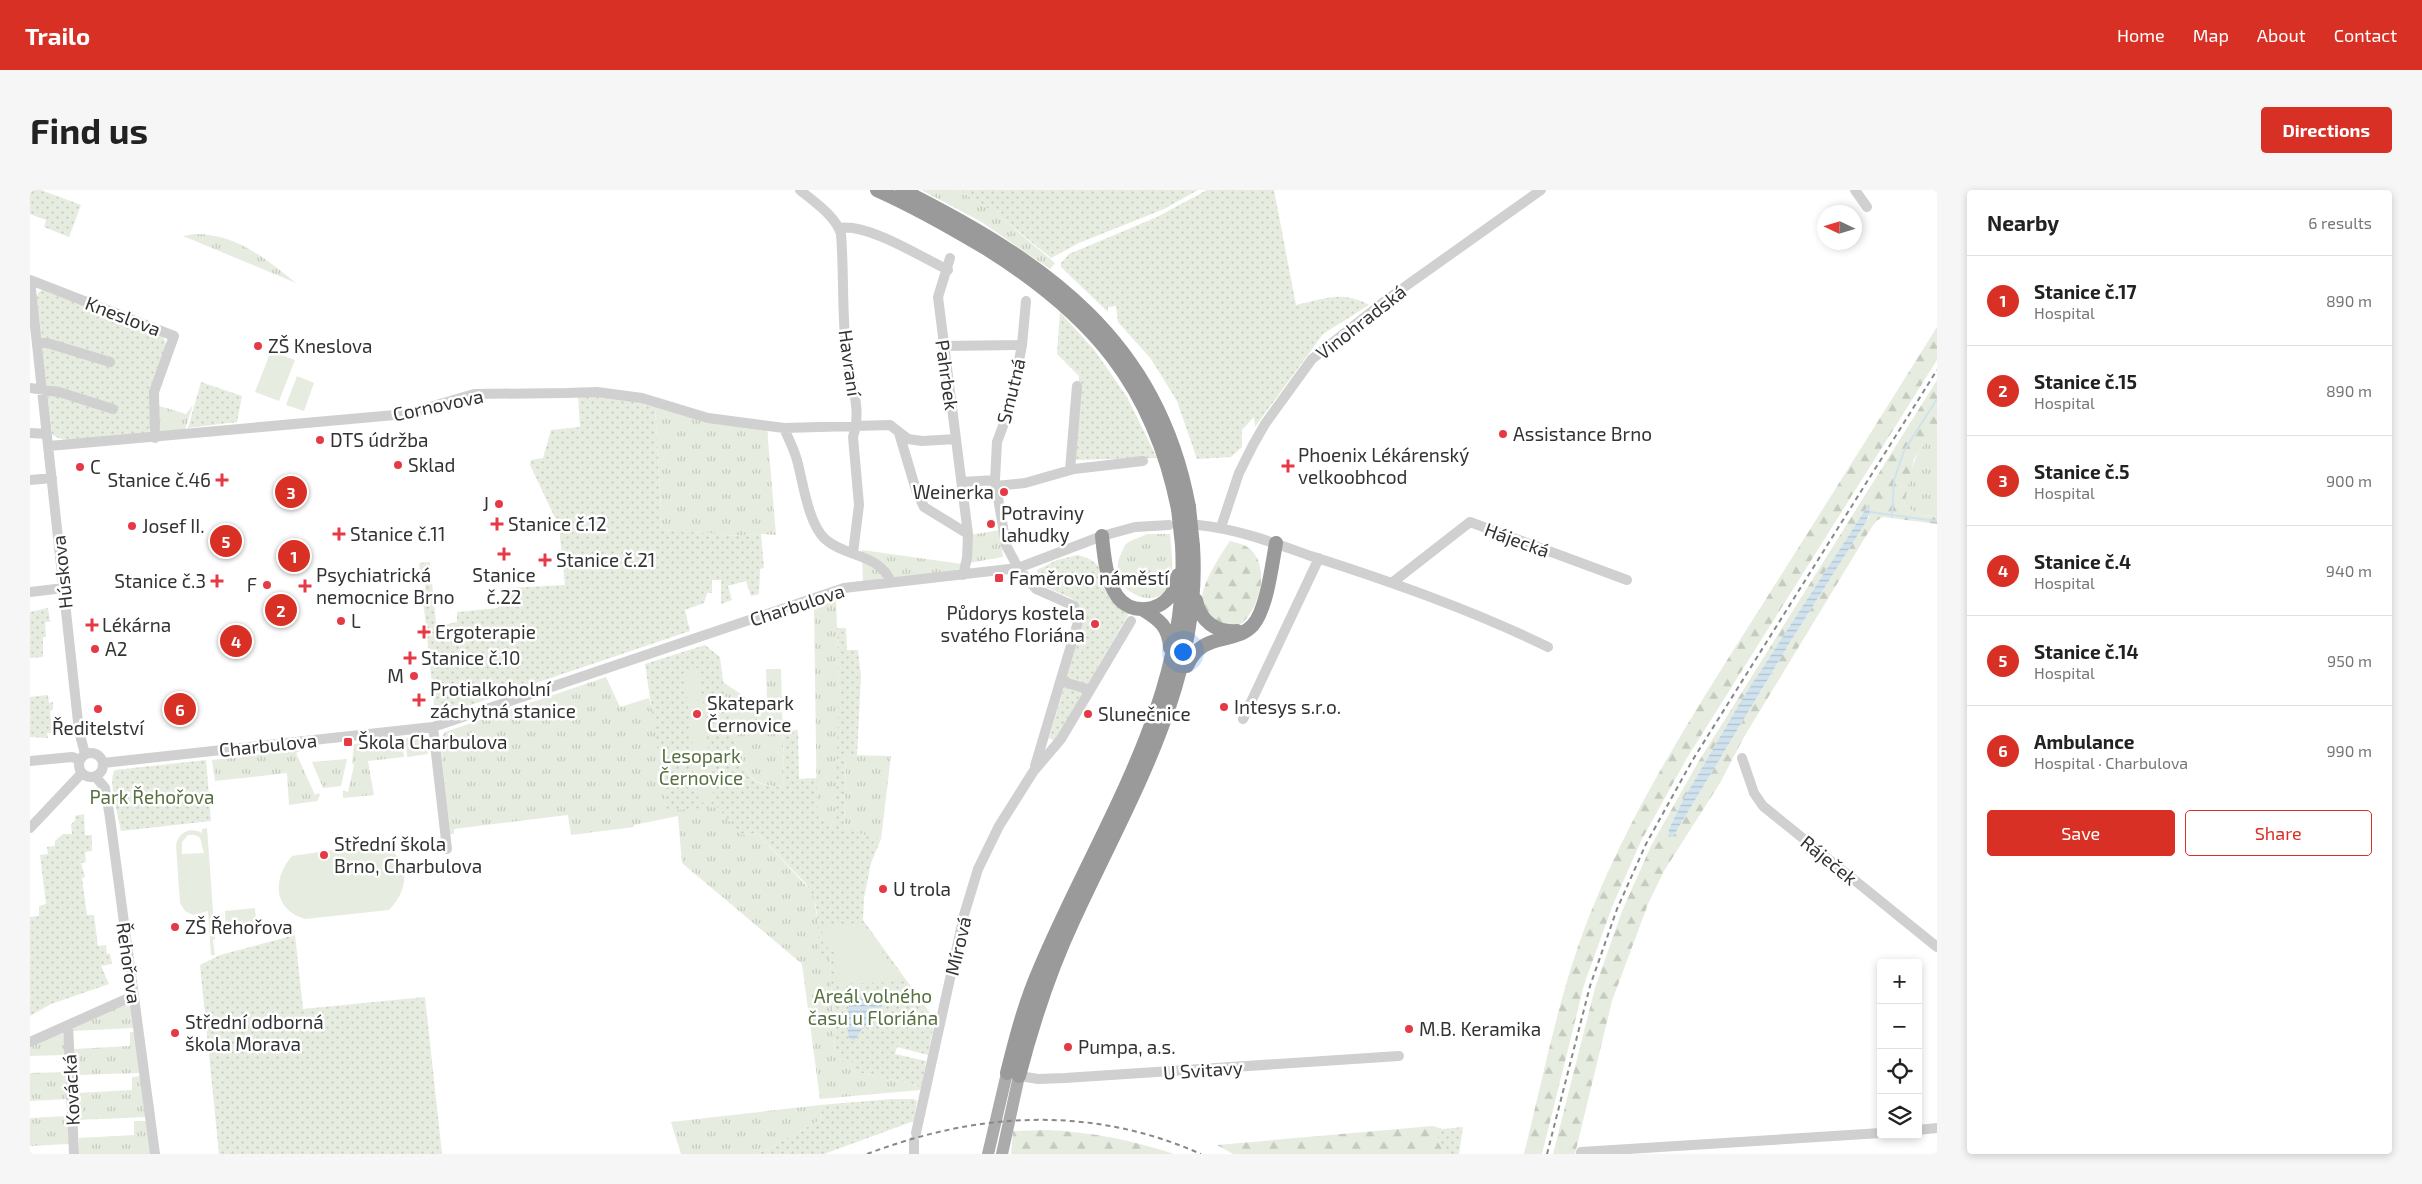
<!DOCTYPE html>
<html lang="en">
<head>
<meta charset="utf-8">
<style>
	:root { --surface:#fff; --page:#f6f6f6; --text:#222; --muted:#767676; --line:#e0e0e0; --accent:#d93025 }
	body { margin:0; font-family:"Exo 2",sans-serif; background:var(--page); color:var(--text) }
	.controls { position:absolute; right:15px; bottom:15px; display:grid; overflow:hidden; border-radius:5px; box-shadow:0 2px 8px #0003 }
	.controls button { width:45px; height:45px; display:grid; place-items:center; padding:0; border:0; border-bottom:1px solid var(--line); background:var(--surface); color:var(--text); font:25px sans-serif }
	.compass { position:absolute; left:1787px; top:15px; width:45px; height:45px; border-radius:50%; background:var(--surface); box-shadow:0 2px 8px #0003; rotate:274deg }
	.you { position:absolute; left:1152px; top:461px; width:18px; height:18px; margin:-12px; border:4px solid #fff; border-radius:50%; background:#1a73e8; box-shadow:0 0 0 8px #1a73e833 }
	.badge { display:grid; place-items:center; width:32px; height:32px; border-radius:50%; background:var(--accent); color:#fff; font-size:16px; font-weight:700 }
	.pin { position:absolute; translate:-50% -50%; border:2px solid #fff; box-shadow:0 1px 5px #0006 }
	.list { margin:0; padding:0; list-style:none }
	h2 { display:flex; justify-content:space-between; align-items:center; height:65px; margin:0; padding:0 20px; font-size:21px }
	h2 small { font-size:16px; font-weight:400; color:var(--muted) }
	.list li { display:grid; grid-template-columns:32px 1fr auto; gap:15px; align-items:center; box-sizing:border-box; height:90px; padding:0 20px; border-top:1px solid var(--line) }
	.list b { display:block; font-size:19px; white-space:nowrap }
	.list p { margin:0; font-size:16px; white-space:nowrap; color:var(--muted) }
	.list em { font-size:16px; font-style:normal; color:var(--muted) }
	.actions { display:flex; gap:10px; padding:15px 20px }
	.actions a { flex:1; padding:11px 0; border:1px solid var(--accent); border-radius:5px; text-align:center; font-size:18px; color:var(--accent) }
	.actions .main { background:var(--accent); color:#fff }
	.icon { flex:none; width:28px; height:28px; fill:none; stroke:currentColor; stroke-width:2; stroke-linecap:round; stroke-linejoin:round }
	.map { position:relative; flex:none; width:1907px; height:964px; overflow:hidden; border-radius:5px }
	header { display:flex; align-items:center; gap:30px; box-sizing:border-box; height:70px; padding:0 25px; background:var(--accent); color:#fff }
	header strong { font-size:24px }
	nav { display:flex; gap:28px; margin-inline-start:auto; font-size:18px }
	.intro { display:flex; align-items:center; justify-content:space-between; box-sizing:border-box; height:120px; padding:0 30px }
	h1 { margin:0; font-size:35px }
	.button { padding:12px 22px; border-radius:5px; background:var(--accent); color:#fff; font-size:18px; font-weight:700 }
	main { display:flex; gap:30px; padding:0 30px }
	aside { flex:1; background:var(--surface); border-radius:5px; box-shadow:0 2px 8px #0003 }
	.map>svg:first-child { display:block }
	.grass { fill:url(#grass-tufts) }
	.forest { fill:url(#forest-firs); fill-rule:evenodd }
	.park { fill:url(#park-dots) }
	.pitch { fill:#e6ecdf; fill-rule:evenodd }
	.water { fill:url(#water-rules) }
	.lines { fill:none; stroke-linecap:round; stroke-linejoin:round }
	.stream { stroke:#cfe2ee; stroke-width:2 }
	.minor { stroke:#d0d0d0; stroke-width:10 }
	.major { stroke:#ababab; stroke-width:12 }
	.highway { stroke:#9a9a9a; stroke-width:14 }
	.rail { stroke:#888; stroke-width:2; stroke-dasharray:5 4; stroke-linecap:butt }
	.highway-bridge { stroke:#9a9a9a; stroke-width:14 }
	.poi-dot { fill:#e63946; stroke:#fff; stroke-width:2 }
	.labels { text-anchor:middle; stroke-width:5; stroke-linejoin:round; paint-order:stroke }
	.street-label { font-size:19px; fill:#333; stroke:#fff }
	.poi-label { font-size:19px; fill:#333; stroke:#fff; text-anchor:start }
	.park-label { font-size:19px; fill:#56703f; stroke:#fff }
</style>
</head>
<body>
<header>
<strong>Trailo</strong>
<nav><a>Home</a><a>Map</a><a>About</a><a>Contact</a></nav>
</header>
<div class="intro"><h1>Find us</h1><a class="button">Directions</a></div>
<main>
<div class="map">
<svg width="1907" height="964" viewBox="0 0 1907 964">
	<defs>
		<pattern id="grass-tufts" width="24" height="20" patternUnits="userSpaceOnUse" patternTransform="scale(1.25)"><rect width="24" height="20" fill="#e6ecdf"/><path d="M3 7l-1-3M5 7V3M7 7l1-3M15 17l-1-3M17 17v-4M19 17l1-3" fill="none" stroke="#c6cbc0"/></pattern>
		<pattern id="forest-firs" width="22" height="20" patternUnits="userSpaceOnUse" patternTransform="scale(1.25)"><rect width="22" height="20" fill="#e6ecdf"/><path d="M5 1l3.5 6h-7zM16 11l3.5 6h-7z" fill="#c6cbc0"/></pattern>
		<pattern id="park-dots" width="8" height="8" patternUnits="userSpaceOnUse" patternTransform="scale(1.25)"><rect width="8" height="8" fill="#e6ecdf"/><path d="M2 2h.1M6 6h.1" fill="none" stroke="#c6cbc0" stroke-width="1.8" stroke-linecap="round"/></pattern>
		<pattern id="water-rules" width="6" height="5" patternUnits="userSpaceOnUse" patternTransform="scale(1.25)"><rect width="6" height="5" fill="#cfe2ee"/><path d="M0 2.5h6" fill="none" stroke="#b2c2cd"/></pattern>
	</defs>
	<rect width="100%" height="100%" fill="#fff"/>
	<path class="grass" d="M891,0H929L957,18H967L968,25L1025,73L1020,79L950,31Z
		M165,44C206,44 235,68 266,93L153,46Z
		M126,215L156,224L163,215L155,240L128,243Z
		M625,215L737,238L746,345L731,344L691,346L690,344L632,340Z
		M1907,237V327L1887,324L1874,315C1879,284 1884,261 1907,237Z
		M970,340L973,367L939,373L940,345Z
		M1117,344H1140C1141,359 1144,375 1141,390C1131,428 1073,400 1091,364C1092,362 1094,356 1096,354C1101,350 1111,347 1117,344Z
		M832,360L932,374L927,382L833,393Z
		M806,410L810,521L806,640L787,625L784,418Z
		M736,479H751L754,597C746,596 735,596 728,592C706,582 697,514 693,492L721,511L737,510Z
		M576,487L590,517L619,508L625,532L687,617L712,645L727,643L783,703L788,732L800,770L805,861L825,872L822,881L892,896L890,900L790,909L772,774L652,673L648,626L604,635V637L541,645L538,625L424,639V644H420L410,550L415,542Z
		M391,545L400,548L402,553L398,560V564L377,567L376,548Z
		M372,548L374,567L338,571L344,605L313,608V600L318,602L324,575L322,573L324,554Z
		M266,560L270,561L266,563L285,605L289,603L290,605L287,611L259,615L257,583L185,591L182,570Z
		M816,565L861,566L851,649L814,640Z
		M317,569L311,596L293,598L282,572Z
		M98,813L101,814L104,838L42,841V838Z
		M33,842L36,865L0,866V856Z
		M100,842H106L110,883L46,885L44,859L100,856Z
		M35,882L37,909L0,911V883Z
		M111,886L116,927L48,930L46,903L102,900V887Z
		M790,915L792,929L734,961L721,964H651L641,932Z
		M38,926L39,954L0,956V928Z
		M104,931H117L122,964H49V948L104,945Z"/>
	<path class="forest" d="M1907,137V170L1657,568L1611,651L1582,717L1554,795L1512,964H1494C1515,880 1531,792 1565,712C1606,613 1663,524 1720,434C1783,335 1845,236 1907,137Z
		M1907,190V237L1884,269L1874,315L1887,324L1907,327V334L1853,327L1846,331L1836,346L1714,547L1690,593L1634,681L1618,714L1582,811L1545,964H1523L1565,798L1592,721L1621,656L1667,574ZM1839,314V327L1762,449L1644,645L1639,647V639L1653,610L1711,511Z
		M1200,351C1207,353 1215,354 1221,360C1241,379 1229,423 1207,437L1184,434C1180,429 1175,423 1173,417C1167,399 1190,366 1200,351Z
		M1403,936L1413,939L1408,945V952L1415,964H1203L1187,955Z
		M1017,940C1061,942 1102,950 1144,964H981L983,941Z"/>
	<path class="park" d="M0,0H11L51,15L39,47L14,37L16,30L0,24Z
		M929,0H1168L1134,19L1049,53L1021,68L968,25L967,18H957Z
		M1177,0H1244L1266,115C1295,109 1311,100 1339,115L1293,144L1225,237L1224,227L1212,240V257L1201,267L1167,269L1147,211L1121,169L1088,132L1086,116L1078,117V122L1031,77V73L1039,64L1127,27Z
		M12,100L133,146L136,154L119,243C101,245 33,258 22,244L7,108L8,103Z
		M1030,122L1065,161L1097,207L1127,268L1043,270L1049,186L1027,164Z
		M171,192L212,206L207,232L158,238Z
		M548,205H568L625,215L632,340L691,344V346L731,344L734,378L730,379L729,404L721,406L716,391L698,396L702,410L691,414V390H682V403H677L674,413L655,420L660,441L408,526L405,524L393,408L396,407L394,387H391L389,373L400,372L406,433L409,436L427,432V422L468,418L477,398L535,395L529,336L500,275L501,270L513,268L521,240L550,237Z
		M1048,365C1082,374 1067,393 1083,412C1087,416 1095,420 1099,423L1025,551L1019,548L1054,429C1048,399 1025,409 1007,389V380L1027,370Z
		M26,416L18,418L20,432H15L16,447H13V467L0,468V422Z
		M807,438H816L817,460H828L831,486L827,565H816L814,639L851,649L841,673L834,708L833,730L905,830L898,865L867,857L865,864L896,871L892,896L822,881L824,872H812L805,861L800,770L788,760C788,737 790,713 776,694L727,643L712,645L687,617L637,621L615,474L675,455L690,467C693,492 704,580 727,592C735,596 746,596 754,597L753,541L768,540L769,589L787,588V625L805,639L809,495Z
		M18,505L19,513L23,512V520L20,521L21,531L28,533L29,542L17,543L18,548L0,547V507Z
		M176,570L181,631L91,641C89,627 77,591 85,580Z
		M54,624L55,645H62V661L55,662L56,672L51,673L55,687L52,688L57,725H64L68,756L76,755L77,764H80L82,774L71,776L79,794L21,814L0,826V727L9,726V716L16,714L10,665L18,664L17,657L25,656V651L33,644H42L41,634L45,631V626Z
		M265,745L273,819L395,807L412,964H189L170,775L190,765Z
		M862,909H884L887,911L884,931L794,964H721L734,961L792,929L790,915Z
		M1433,937L1429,964H1415L1408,952V945L1413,939Z"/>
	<path class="pitch" d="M241,161L265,170L249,211L225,202Z
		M267,186L284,193L274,221L256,215Z
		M669,478L684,612L669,613L654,480Z
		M177,638L185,749L183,750L185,765H181L178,721L163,725L155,721L150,713L146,655C149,641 161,637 172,643V639ZM158,645H165L170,648L174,663L152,664V652Z
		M351,653C380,668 381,698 359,720L275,729C242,719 243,688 262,666Z
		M225,718L227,739L196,741L195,721Z
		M833,733L869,788L862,792L807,794L806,764L793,754L792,735Z"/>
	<path class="water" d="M1839,314L1840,322L1836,332L1762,449L1644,645L1639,647V639L1653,610L1711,511Z
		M831,805L839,806L851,811L852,817L848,826L831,840L824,851L819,848L817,836L819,815Z"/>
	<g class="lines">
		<path class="stream" d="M1840,322L1907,331
			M1862,327L1864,290L1874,261L1907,209
			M106,617L110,616L111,607L115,606"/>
		<path class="minor" d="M770,0C784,12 806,26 811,44C814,83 812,122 816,160C819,190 833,217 823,247L829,315L823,363
			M1825,0L1837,17
			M809,38C838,33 891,67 918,80
			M920,68L908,107L938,344L937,368L933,385
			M0,90L49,541L55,564
			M0,90L144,146L124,202L125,248
			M996,111L992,155L980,217L967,252L965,290L976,355L988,378L1006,399L1044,416L1048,432L1005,576
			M7,153H17L80,172
			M913,156L992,155
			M0,198L29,202L83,219
			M754,238C758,248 764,259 767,270C773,292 778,333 795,349C816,368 849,363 861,392
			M0,243L17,244
			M869,243L886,300L894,317L938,344
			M19,256L376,224L444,204L537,203L567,202L612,208L678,228L754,238L860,235L878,249L892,251L926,249
			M1040,280L1047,196
			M0,290L22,288
			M932,292L965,290
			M966,296L995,293L1044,279L1113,271
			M1168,335C1208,339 1244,353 1281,366C1362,392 1442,420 1518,457
			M1191,337L1209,283L1223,255L1235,234L1282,169L1359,108L1511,0
			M1363,392L1440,332L1597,390
			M0,402L34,398
			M1031,491L1060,500
			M1213,529L1289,368
			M403,537L417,659
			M49 575a12 12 0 1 1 24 0a12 12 0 1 1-24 0Z
			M1712,568L1724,603L1733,616L1907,757
			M0,571L42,567L50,570
			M73,573L403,537L814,398L988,378L1072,346L1105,337L1139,335
			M65,586L75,598L80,628L125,964
			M0,638L52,583
			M38,835L44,964
			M0,852L103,806
			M984,885L1008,889L1035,888L1369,866
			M1888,940L1907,938
			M886,943L934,725L948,679L969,636L1003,582L1031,549L1101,431
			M1551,962L1851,943
			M884,964V951"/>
		<path class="major" d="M958,964L977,883
			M972,964L989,886"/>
		<path class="highway" d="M847,0C885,17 922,38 957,59C1062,125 1123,195 1148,319
			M872,0C1015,72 1128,149 1159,317
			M1072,346C1074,365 1076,390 1087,406C1099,424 1127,423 1140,406C1145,400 1146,392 1148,385
			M1166,410C1170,431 1186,443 1207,441
			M1112,419C1130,430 1139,437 1140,458
			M1157,476C1173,440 1204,456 1223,435C1237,419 1242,374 1246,353
			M977,883C986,847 995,812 1010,778C1067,642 1161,509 1152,355
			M989,886C1003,832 1020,780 1044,729C1099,609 1172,492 1163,356"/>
		<path class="rail" d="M837,964C948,922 1060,915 1171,964
			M1517,964L1560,796L1587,719L1616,654L1662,571L1907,180"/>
		<path class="highway-bridge" d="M1159,317L1163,356
			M1148,319L1152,355"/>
	</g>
	<g class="poi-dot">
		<circle cx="228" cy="156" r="5"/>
		<circle cx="1473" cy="244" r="5"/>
		<circle cx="290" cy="250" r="5"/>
		<circle cx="368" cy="275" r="5"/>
		<path d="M1255.5 268.5h5v5h5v5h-5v5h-5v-5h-5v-5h5z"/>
		<circle cx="50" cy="277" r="5"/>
		<path d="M189.5 282.5h5v5h5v5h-5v5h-5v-5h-5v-5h5z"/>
		<circle cx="974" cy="302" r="5"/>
		<circle cx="469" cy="314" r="5"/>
		<path d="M464.5 326.5h5v5h5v5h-5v5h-5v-5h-5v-5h5z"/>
		<circle cx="961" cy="334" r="5"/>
		<circle cx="102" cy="336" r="5"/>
		<path d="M306.5 336.5h5v5h5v5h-5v5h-5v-5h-5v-5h5z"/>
		<path d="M471.5 356.5h5v5h5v5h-5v5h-5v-5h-5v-5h5z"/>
		<path d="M512.5 362.5h5v5h5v5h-5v5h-5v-5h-5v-5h5z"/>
		<rect x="964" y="383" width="10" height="10" rx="2.5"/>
		<path d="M184.5 383.5h5v5h5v5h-5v5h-5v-5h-5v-5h5z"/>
		<circle cx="237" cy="395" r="5"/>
		<path d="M272.5 388.5h5v5h5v5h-5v5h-5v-5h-5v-5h5z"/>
		<circle cx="311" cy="431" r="5"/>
		<circle cx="1065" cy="434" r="5"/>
		<path d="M59.5 427.5h5v5h5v5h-5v5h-5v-5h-5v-5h5z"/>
		<path d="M391.5 434.5h5v5h5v5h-5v5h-5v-5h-5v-5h5z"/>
		<circle cx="65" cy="459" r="5"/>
		<path d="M377.5 460.5h5v5h5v5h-5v5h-5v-5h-5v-5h5z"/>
		<circle cx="384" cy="486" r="5"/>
		<path d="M386.5 502.5h5v5h5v5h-5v5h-5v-5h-5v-5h5z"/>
		<circle cx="1194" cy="517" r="5"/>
		<circle cx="68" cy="519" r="5"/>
		<circle cx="667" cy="524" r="5"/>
		<circle cx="1058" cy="524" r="5"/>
		<rect x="313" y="547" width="10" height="10" rx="2.5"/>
		<circle cx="294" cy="665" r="5"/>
		<circle cx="853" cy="699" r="5"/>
		<circle cx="145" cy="737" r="5"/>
		<circle cx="1379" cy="839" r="5"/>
		<circle cx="145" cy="843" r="5"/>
		<circle cx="1038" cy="857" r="5"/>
	</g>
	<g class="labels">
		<g class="street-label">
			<text transform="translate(93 126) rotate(21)" y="7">Kneslova</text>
			<text transform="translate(1331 132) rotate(-38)" y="7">Vinohradská</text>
			<text transform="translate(820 173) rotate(82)" y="7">Havraní</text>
			<text transform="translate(917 185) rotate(82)" y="7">Pahrbek</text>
			<text transform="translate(981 201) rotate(-76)" y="7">Smutná</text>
			<text transform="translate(408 215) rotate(-12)" y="7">Cornovova</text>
			<text transform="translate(1487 350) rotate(20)" y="7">Hájecká</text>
			<text transform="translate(32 382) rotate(-96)" y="7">Húskova</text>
			<text transform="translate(767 415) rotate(-18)" y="7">Charbulova</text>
			<text transform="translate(238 555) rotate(-6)" y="7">Charbulova</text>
			<text transform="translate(1799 670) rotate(39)" y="7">Ráječek</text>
			<text transform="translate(928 756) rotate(-77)" y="7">Mírová</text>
			<text transform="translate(99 773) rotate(82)" y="7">Řehořova</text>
			<text transform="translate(1173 880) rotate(-4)" y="7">U Svitavy</text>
			<text transform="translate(41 900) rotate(-93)" y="7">Kovácká</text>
		</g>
		<g class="poi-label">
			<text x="238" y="163">ZŠ Kneslova</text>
			<text x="1483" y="251">Assistance Brno</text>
			<text x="300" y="257">DTS údržba</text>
			<text x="1268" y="272">Phoenix Lékárenský<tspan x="1268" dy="22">velkoobhcod</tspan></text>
			<text x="378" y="282">Sklad</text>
			<text x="60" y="284">C</text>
			<text x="181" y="297" text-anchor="end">Stanice č.46</text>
			<text x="964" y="309" text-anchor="end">Weinerka</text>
			<text x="459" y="321" text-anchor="end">J</text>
			<text x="971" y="330">Potraviny<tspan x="971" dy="22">lahudky</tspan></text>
			<text x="478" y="341">Stanice č.12</text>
			<text x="112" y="343">Josef II.</text>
			<text x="320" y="351">Stanice č.11</text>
			<text x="526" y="377">Stanice č.21</text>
			<text x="286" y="392">Psychiatrická<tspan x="286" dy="22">nemocnice Brno</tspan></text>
			<text x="474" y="392" text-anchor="middle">Stanice<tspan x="474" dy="22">č.22</tspan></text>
			<text x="979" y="395">Faměrovo náměstí</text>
			<text x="176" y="398" text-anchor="end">Stanice č.3</text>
			<text x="227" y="402" text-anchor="end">F</text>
			<text x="1055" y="430" text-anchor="end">Půdorys kostela<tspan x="1055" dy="22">svatého Floriána</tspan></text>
			<text x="321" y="438">L</text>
			<text x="72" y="442">Lékárna</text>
			<text x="405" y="449">Ergoterapie</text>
			<text x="75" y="466">A2</text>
			<text x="391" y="475">Stanice č.10</text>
			<text x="374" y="493" text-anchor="end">M</text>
			<text x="400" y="506">Protialkoholní<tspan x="400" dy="22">záchytná stanice</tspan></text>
			<text x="677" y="520">Skatepark<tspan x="677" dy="22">Černovice</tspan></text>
			<text x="1204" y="524">Intesys s.r.o.</text>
			<text x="1068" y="531">Slunečnice</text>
			<text x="68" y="545" text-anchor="middle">Ředitelství</text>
			<text x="328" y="559">Škola Charbulova</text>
			<text x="304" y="661">Střední škola<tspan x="304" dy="22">Brno, Charbulova</tspan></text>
			<text x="863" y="706">U trola</text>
			<text x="155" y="744">ZŠ Řehořova</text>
			<text x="155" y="839">Střední odborná<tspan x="155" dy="22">škola Morava</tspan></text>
			<text x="1389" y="846">M.B. Keramika</text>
			<text x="1048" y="864">Pumpa, a.s.</text>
		</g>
		<g class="park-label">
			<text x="671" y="573">Lesopark<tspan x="671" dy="22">Černovice</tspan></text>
			<text x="122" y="614">Park Řehořova</text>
			<text x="843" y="813">Areál volného<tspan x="843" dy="22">času u Floriána</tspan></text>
		</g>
	</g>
</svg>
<div class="controls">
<button>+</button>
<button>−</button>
<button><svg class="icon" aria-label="locate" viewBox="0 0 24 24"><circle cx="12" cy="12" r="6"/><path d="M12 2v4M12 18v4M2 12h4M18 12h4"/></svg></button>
<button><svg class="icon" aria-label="layers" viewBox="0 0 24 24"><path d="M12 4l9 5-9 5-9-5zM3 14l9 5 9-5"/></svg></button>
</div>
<svg class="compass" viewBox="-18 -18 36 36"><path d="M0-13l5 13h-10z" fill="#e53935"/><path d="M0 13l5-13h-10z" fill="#767676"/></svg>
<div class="you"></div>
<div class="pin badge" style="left:264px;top:366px">1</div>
<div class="pin badge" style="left:251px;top:420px">2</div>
<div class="pin badge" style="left:261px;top:302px">3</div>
<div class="pin badge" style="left:206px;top:451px">4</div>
<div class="pin badge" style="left:196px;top:351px">5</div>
<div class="pin badge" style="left:150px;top:519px">6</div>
</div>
<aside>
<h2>Nearby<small>6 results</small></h2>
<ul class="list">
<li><span class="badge">1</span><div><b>Stanice č.17</b><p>Hospital</p></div><em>890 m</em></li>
<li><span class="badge">2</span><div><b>Stanice č.15</b><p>Hospital</p></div><em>890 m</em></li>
<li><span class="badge">3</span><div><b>Stanice č.5</b><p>Hospital</p></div><em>900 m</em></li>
<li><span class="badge">4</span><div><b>Stanice č.4</b><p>Hospital</p></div><em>940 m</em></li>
<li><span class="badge">5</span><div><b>Stanice č.14</b><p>Hospital</p></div><em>950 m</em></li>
<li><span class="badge">6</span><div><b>Ambulance</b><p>Hospital · Charbulova</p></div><em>990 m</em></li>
</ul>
<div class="actions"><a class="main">Save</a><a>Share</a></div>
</aside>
</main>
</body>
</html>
